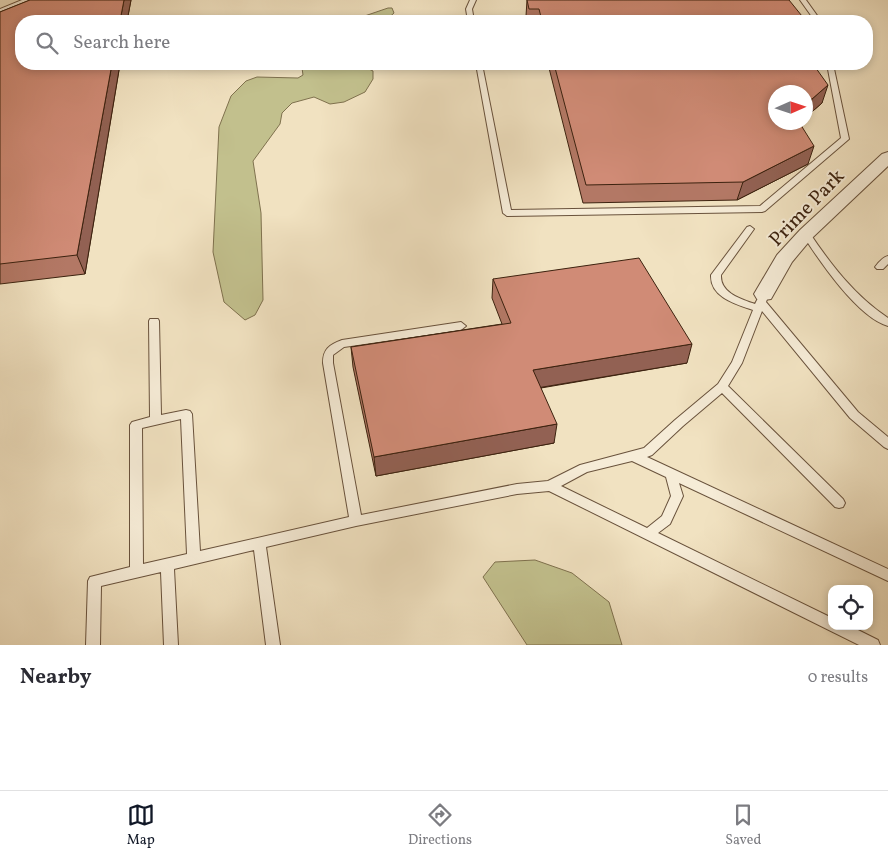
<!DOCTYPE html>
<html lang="en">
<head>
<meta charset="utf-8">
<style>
	:root { --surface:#fff; --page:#f2f2f3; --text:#2b2b33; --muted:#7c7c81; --line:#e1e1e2; --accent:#111827 }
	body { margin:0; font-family:Vollkorn,serif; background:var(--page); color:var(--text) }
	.controls { position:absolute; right:15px; bottom:15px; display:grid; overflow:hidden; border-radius:10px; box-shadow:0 2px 8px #0003 }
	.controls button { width:45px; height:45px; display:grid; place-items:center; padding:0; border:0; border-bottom:1px solid var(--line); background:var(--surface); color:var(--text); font:25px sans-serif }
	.compass { position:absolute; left:768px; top:85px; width:45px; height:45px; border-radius:50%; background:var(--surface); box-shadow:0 2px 8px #0003; rotate:87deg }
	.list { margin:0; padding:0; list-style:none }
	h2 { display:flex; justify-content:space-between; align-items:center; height:65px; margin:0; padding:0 20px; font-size:21px }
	h2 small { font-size:16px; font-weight:400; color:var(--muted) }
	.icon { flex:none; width:28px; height:28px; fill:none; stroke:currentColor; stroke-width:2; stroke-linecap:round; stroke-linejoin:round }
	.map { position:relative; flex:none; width:888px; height:645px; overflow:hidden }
	.search { position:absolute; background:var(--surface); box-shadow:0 2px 8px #0003; left:15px; right:15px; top:15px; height:55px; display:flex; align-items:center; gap:12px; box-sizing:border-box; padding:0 18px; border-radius:20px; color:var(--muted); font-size:19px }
	.sheet { height:145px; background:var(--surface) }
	nav { display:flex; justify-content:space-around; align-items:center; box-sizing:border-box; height:70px; border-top:1px solid var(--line); background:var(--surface); font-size:14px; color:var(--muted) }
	nav a { display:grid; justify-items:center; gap:2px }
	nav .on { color:var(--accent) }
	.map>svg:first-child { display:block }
	.green { fill:#c2c08d; stroke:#7f714e }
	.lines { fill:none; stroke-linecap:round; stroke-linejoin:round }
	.lane-casing { stroke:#69523c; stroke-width:2 }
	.street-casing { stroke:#69523c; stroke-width:2 }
	.lane { fill:#f6ecd7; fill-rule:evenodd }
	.street { fill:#f6ecd7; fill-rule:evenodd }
	.wall { fill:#b37865; stroke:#3c220f }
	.shaded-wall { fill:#926153; stroke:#3c220f }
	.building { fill:#d08b76; stroke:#3c220f }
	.labels { text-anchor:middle; stroke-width:4; stroke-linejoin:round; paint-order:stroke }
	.street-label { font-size:20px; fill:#3c220f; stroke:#f6ecd7 }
</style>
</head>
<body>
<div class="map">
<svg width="888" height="645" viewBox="0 0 888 645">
	<rect width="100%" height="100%" fill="#f1e2c1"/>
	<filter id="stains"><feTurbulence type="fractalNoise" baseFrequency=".004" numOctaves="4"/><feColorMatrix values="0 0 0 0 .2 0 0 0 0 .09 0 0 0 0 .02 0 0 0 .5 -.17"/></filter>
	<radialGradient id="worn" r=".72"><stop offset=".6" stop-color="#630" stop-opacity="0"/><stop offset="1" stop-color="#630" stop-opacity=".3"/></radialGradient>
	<path class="green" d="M388,8H392L394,13L385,21H350Z
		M299,64H359L373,71V79L365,92L344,102L330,104L314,97L292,103L282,113L280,124L253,161L261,213L263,300L255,315L245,320L224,302L213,252L219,127L231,96L246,81L257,77L298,78L303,75L302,68Z
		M535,560L572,573L609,602L622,645H527L483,577L495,562Z"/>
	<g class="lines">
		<g class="lane-casing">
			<path id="lane" d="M22,0H30L0,13V9Z
				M470,0H476L472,9L474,21H468L466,9Z
				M800,0H806L821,21H815Z
				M476,64H482L511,210L760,206L841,138L827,64H833L849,139L765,211L762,212L507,216L503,213Z
				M750,226L754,229L721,275C720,293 741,299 755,304L761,292H767L769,294L766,302L858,412L888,437V449L884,447L850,418L762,311L742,363L728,386L843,499L845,503L843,507L839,508L835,507L722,393L683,426L652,455L647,457L888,569V581L679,483L683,496L670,524L658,533L832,618V626H850L878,640L880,645H859L549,491L517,494L356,526L266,547L280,645H266L254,550L174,569L178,645H164L161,572L101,586L100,645H86L88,581L90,577L130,567V425L132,422L150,417L149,321L150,319H158L159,321L161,415L186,410L190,411L192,414L200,551L349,517L323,363C323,349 329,345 342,340L461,322L466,326L461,330L344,347L333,355V363L361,515L517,484L548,481L580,465L644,448L675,420L718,384L732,362L753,310C735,304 710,297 711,275L747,227ZM181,419L187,554L143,564L142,428ZM632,461L666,477L671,496L662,516L647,528L561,486L587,472Z
				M806,231L809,232C831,265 855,296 888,318V326C857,317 819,260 802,234Z
				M888,256V264L883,269H877L875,267C878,263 883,257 888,256Z"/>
		</g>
		<g class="street-casing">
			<path id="street" d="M888,152V166L812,238L792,262L771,299L764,300L757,299L754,294L777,255L800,230L882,154Z"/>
		</g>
		<use href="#lane" class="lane"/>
		<use href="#street" class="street"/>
	</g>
	<path class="wall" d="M30,0H131L127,21H21V64H120L85,274L0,284V12Z
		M527,0L806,21H527L526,16Z
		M548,64H813L822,103L806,117V92H776L808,164L737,200L583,203Z
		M493,279L687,363L541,388L554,443L376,476L353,367L351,347L502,324L492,298Z"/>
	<path class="shaded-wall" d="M124,0H131L127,21H120Z
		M112,64H120L85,274L77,255Z
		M828,85L822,103L806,117L812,99Z
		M814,146L808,164L737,200L743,182Z
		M692,344L687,363L531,389L533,370Z
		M557,424L554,443L376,476L374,457Z"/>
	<path class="building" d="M30,0H124L120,21H21V64H112L77,255L0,264V12Z
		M527,0H789L806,21H542L539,9H529Z
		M554,64H813L828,85L812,99L806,100V92H776V122H799L814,146L743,182L586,185Z
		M639,258L692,344L533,370L557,424L374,457L351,347L511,323L493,279Z"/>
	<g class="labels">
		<g class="street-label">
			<text transform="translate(806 207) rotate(-46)" y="7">Prime Park</text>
		</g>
	</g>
	<rect width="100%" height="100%" filter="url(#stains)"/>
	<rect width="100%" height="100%" fill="url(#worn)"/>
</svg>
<div class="controls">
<button><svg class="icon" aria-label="locate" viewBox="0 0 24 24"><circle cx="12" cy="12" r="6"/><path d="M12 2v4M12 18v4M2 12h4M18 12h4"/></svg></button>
</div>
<svg class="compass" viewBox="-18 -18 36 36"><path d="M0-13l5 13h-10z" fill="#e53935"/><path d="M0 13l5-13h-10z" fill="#7c7c81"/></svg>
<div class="search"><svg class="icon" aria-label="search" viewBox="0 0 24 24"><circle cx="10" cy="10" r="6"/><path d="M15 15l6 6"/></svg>Search here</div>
</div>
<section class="sheet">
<h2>Nearby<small>0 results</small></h2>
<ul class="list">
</ul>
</section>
<nav>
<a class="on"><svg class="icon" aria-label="map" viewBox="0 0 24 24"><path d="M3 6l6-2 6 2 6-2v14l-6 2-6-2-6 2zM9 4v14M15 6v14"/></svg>Map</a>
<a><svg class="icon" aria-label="directions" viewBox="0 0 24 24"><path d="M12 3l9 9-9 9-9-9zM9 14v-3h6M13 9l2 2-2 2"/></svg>Directions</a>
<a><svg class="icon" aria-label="saved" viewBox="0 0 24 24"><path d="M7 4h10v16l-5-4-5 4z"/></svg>Saved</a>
</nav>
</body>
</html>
